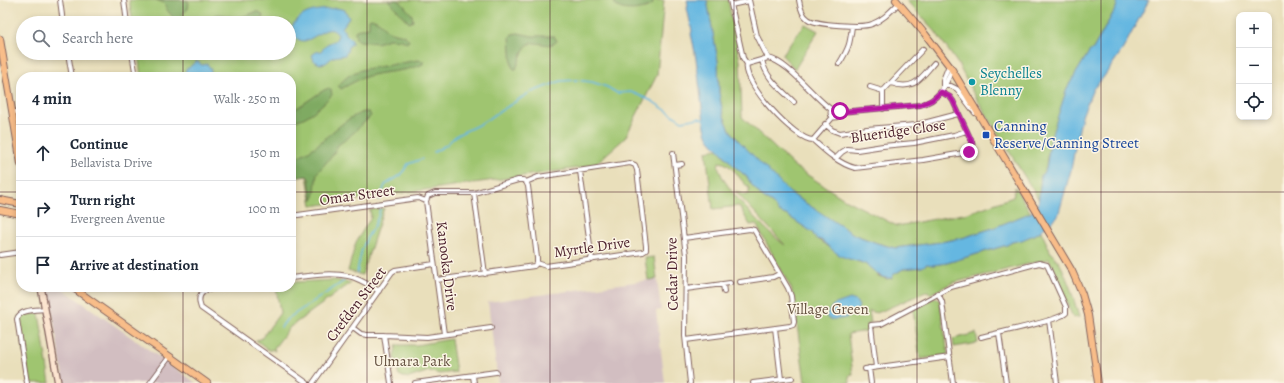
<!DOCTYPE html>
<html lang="en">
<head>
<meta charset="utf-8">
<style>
	:root { --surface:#fff; --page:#f6f6f7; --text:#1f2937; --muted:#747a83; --line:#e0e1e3 }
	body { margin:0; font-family:Alegreya,serif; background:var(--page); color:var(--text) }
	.controls { position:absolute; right:12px; top:12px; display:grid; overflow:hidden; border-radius:8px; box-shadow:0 2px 6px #0003 }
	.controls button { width:36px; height:36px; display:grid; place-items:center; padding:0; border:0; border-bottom:1px solid var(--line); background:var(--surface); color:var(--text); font:20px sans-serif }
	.stop { position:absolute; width:12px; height:12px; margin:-9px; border:3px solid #b5179e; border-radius:50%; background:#fff }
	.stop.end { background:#b5179e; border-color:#fff; box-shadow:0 1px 4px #0008 }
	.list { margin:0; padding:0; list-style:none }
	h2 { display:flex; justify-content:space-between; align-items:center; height:52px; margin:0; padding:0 16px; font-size:17px }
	h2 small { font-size:13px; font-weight:400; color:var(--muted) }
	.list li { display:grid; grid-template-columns:26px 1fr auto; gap:12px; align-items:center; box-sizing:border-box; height:56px; padding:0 16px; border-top:1px solid var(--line) }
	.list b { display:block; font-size:15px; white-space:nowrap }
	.list p { margin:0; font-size:13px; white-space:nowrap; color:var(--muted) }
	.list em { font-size:13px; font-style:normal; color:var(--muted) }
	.icon { flex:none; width:22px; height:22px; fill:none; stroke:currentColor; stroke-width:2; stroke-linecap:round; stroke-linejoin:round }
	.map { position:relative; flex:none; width:1284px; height:383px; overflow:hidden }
	.search { position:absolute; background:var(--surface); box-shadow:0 2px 6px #0003; left:16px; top:16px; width:280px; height:44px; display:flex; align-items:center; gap:10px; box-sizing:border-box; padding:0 14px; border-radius:22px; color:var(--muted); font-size:15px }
	.panel { position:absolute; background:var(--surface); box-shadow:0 2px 6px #0003; left:16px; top:72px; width:280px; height:220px; border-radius:16px }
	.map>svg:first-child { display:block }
	.industrial { fill:#d2bec1 }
	.green { fill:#9fc570; stroke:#74724e; fill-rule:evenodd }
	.forest { fill:#7faa62; stroke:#646446 }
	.water { fill:#65b7e1; stroke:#586b86 }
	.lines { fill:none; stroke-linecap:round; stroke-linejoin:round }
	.stream { stroke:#65b7e1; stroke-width:1.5 }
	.street-casing { stroke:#82625d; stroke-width:6 }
	.secondary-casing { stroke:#82625d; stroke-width:8 }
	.primary-casing { stroke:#82625d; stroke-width:8 }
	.street { stroke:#fff; stroke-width:4 }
	.secondary { stroke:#fce5d0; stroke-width:5.5 }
	.primary { stroke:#f8bd89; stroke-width:6 }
	.route { stroke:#b5179e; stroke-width:5 }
	.grid { fill:none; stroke:#4a1f2b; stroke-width:1; stroke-opacity:0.55 }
	.culture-dot { fill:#0f9aa8; stroke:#fcf5e5; stroke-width:1.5 }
	.transit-dot { fill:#1a4fb4; stroke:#fcf5e5; stroke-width:1.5 }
	.labels { text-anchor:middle; stroke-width:3; stroke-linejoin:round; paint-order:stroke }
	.culture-label { font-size:15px; fill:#0d838f; stroke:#fcf5e5; text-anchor:start }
	.transit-label { font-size:15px; fill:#164399; stroke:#fcf5e5; text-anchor:start }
	.street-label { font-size:15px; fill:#4a1f2b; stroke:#fcf5e5 }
	.park-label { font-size:15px; fill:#645140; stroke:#fcf5e5 }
</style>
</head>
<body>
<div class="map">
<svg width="1284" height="383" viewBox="0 0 1284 383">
	<rect width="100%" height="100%" fill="#fcf5e5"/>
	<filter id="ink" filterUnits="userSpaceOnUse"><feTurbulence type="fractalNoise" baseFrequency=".025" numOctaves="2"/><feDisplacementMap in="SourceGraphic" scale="8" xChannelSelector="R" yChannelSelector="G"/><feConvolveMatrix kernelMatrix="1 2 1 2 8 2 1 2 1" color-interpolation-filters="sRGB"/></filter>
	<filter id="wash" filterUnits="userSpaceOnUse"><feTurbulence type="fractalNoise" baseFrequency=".012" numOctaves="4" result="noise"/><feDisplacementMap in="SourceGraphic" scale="16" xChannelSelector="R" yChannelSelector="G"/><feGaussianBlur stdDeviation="0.9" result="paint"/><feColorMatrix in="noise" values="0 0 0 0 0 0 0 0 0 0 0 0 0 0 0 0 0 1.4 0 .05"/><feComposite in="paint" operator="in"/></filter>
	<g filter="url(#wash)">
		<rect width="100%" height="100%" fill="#e9dfbb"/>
		<path class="industrial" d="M657,279L661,310L656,311L665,383H498L488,302Z
			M48,287H60L196,383H64Z"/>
		<path class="green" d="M129,0H664L657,75L625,138L593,166L312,206L307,176L291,178V77H141L138,53H289V23H133Z
			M707,0H728L740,61L742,117L794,166L844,199L897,226L968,213L1013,197L1015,187L1031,213L993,228L962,238L941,242L895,248L877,243L855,235L837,225L821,213L790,193L748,152L730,130L723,114L719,93L718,61Z
			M906,0H1118L1116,8L1093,49L1089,52L1067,88L1047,157L1046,168L1041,176L1039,200L972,91L958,64L935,31Z
			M805,24L818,31L795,69L782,55Z
			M718,149L734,166L747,177L751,184L763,198L772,203L779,212L788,216L812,232L815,237L842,256L865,264L875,271L878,276L887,279L892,278L893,275L903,269L922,267L927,264L933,265L947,263L1007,245C1017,238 1031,239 1041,231L1051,253L1059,262L1064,272L1071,290L1079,317L1073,318L1049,259L952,283L930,294L928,291L877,313L869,311L871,323L868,324L869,331L848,334L853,375L849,376L850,383H808V381L805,382L793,296L791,288L756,224L750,225L739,206L713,209L706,151ZM719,162C733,163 739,180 749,188V194L746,195L735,191L785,245C771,236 712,178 719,162Z
			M384,208L362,275L348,271L356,242L371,217L370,210Z
			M654,257L657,279L648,280L645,258Z
			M335,280L351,283L290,327L274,348L275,351L271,349L270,351L256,340L261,339L280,313L276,287H291V283L296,282Z
			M933,298H938L940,302L948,355L920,359L913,310Z
			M39,313L50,383H29L18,316Z
			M976,333L978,343L954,347L953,339Z
			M451,339L456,372L439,374L429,371L409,378L403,377L399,375L394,356L397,345H416Z"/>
		<path class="forest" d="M156,0H187L189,3L188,9L183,13V16L187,23H178L167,10L164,3Z
			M388,0H399L412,15L413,21L409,23Z
			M615,0H652L653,4C646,10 622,13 615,5Z
			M255,12H260L263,16L262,18L253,23H211L210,19C218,9 228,18 238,17C244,17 250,14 255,12Z
			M371,18C375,19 379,21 382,24C384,27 386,30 389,31C397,35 405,32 409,41L407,43L402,40L389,39L377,43L360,41L356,39L355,32L356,30L369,27V19Z
			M518,33L532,36H554L557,41C549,51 533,36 525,48C521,54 519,63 516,69H514L512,67L510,37L512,34Z
			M418,60L423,61V64C409,71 392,71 377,74C364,76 352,83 341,89L339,87V85C352,69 365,69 384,66C395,64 407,62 418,60Z
			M329,88L331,90L332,95C321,106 306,121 291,121V112L324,90Z
			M364,112H369L371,116L349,137L338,145L332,156L317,173L314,199H312L309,178L307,176L299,177L291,172V160C299,156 308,152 316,146C330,135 346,117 364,112Z"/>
		<path class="water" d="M687,0H707L718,61L719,93L723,114L730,130L737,139L790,193L855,235L877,243L895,248L941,242L962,238L993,228L1032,212L1038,205L1041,176L1046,168L1051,137L1067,88L1089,52L1093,49L1116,8L1118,0H1149L1123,49L1103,78L1093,89L1082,116L1076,142L1071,170L1058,216L1038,233L1022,240L1012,242L1007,245L947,263L933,265L927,264L922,267L903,269L893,275L892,278C879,280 875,270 865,264C858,260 848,260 841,256C834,252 827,245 821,240L816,239L812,232L788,216L779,212L772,203L763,198L751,184L747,177L734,166L710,140C704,132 704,118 702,108C699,83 697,58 691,34L692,31L687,8L688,5Z
			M337,8L345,10L349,18L342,28L346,34L352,40V44L348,47L347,52L345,55L333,57L326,63L320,64L314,61L312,55L316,52L321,51L327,44L336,40L338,35C329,21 316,39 304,41C300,41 298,39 295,38L292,26C305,8 317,11 337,8Z
			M197,61L202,65L207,64C211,68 212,71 210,77H187L185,73L186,69C191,68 192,63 197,61Z
			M850,299L856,301L859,306C858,308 858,310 856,312C851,319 836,320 828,319L826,315L833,305Z"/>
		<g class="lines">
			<path class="stream" d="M434,152L446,145L457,135L480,124L529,93L561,81L576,80L592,82L607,87L617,93L631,92L652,101L682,121L699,118L704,120
				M379,200L385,185L401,175L408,164L422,159
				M357,273C359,263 360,253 364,244C369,231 378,225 380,209
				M281,327L287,319L344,281"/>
		</g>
	</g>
	<g filter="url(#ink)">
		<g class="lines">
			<g class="street-casing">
				<path id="street" d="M60,0L63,23
					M124,0L127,23
					M730,0L743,58L747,64
					M749,0L757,36L768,58C789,62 812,96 832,110
					M799,0C800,7 802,15 808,19C816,25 863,28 872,24C883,20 891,11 899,3
					M731,5L749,1
					M68,53L72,77
					M132,53L136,77
					M768,58L747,64C742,83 795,140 813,140
					M762,60C766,79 781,89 794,102
					M839,64C849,48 850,44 852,26
					M891,83C914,91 920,79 934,63
					M943,86H951L957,89L975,113
					M943,86V80L949,65
					M870,87L883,91
					M830.5 113a4.5 4.5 0 1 1 9 0a4.5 4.5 0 1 1-9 0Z
					M883,109V91L923,49
					M840,112L920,105C938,101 946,86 952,69
					M12,113L21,111
					M825,124L832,130L840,133L867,129L916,125L958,114
					M813,140C824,150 839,164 855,168L923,160L969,152L973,147L972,142L953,101L950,97L941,92
					M813,140L833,117
					M673,153L686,255L685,336L690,383
					M836,158L842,152L847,149L857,150L883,146L914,143L954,135L966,131
					M675,165L682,164
					M580,171L592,260
					M526,182L538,177L630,163L635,165L637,170L646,246V250L643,252L546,266L537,263
					M474,193L485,274
					M426,201L428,196L435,193H474L518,180H523L526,182L528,186L537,258V263L534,266L437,280
					M426,201L444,334
					M291,216L418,198L426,201
					M684,238L750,229L754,230L788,288L791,296L794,322L793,325L790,326L686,340
					M0,255L21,252
					M291,278C309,276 330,272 348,276C359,278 369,285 379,291
					M740,282L773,277L779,274
					M723,284L724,292
					M224,287C210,289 194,289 201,308L307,383
					M686,289L730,283
					M938,293L942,302L953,383
					M1049,320L1057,383
					M353,328L361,334L367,335H384L427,337L491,328
					M775,328L781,379
					M999,333L1006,383
					M384,335L391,383
					M876,367L871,325L881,324L951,287L1039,263L1047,265L1066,307V313C1058,321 996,333 981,337
					M869,368L871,383
					M865,369L950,357
					M473,376L474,383
					M27,383L17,319C20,309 36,310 45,309
					M150,383L170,356
					M313,383L392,272L395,270L434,264
					M415,383L496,372
					M753,383L792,378"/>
			</g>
			<g class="secondary-casing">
				<path id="secondary" d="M41,287L58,383"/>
			</g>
			<g class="primary-casing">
				<path id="primary" d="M896,0L925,34L951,68L1072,271L1082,294L1088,315L1098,383
					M0,39L21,164
					M0,200L21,204
					M0,210L21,214
					M72,287L207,383"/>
			</g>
			<use href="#street" class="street"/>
			<use href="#secondary" class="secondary"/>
			<use href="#primary" class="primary"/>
		</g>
	</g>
	<g class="lines" filter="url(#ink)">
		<path class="route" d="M840,111V112L920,105L932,100L941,92L950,97L953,101L972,142L973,147L969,152"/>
	</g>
	<path class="grid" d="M183,0V23M367,0V383M550,0V383M734,0V383M917,0V383M1101,0V383M183,53V77M0,192H21M291,192H1284M183,287V383"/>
	<circle class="culture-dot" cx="972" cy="82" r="4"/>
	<rect class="transit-dot" x="982" y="131" width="8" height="8" rx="2"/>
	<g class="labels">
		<g class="culture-label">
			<text x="980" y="78">Seychelles<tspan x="980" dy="17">Blenny</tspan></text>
		</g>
		<g class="transit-label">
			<text x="994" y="131">Canning<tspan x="994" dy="17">Reserve/Canning Street</tspan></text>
		</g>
		<g class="street-label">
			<text transform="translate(898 131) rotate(-8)" y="5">Blueridge Close</text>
			<text transform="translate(357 195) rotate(-8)" y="5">Omar Street</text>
			<text transform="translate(592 247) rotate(-8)" y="5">Myrtle Drive</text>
			<text transform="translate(447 266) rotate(83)" y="5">Kanooka Drive</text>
			<text transform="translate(672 274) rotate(-91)" y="5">Cedar Drive</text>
			<text transform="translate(356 304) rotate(-53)" y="5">Crefden Street</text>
		</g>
		<g class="park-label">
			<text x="828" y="314">Village Green</text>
			<text x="412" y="366">Ulmara Park</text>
		</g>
	</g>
</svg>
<div class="controls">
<button>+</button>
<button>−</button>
<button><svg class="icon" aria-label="locate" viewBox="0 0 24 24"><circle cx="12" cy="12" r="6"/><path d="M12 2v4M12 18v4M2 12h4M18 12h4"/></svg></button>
</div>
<div class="stop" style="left:840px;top:111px"></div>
<div class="stop end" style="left:969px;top:152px"></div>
<div class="search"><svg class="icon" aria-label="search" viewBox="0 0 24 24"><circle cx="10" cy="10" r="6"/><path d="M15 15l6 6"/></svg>Search here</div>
<section class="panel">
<h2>4 min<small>Walk · 250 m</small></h2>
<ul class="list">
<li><svg class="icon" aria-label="ahead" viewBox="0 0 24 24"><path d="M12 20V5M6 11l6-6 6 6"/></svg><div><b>Continue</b><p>Bellavista Drive</p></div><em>150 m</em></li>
<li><svg class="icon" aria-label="right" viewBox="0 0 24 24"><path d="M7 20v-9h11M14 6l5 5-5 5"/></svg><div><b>Turn right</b><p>Evergreen Avenue</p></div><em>100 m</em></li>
<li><svg class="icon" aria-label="arrive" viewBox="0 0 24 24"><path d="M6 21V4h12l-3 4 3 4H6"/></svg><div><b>Arrive at destination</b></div></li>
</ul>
</section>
</div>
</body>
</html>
